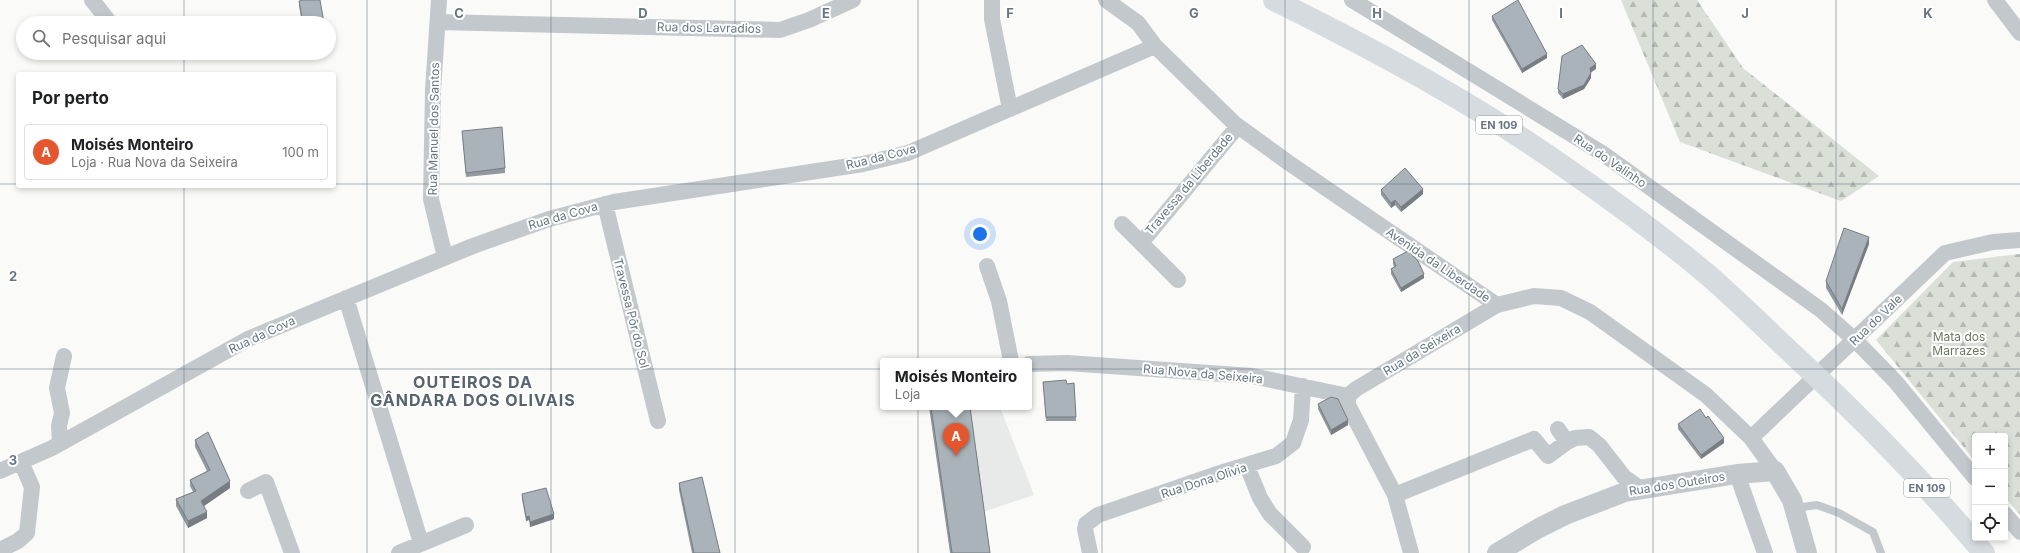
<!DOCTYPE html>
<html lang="pt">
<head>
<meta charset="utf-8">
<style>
	:root { --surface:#fff; --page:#f2f2f2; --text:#202124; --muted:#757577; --line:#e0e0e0; --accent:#e4572e }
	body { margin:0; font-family:Inter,sans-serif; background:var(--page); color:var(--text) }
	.controls { position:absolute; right:12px; bottom:12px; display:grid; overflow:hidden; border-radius:4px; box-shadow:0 2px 6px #0003 }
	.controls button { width:36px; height:36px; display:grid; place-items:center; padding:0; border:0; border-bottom:1px solid var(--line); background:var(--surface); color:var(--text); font:20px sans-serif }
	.you { position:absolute; left:980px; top:234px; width:14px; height:14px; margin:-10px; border:3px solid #fff; border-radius:50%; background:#1a73e8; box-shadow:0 0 0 6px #1a73e833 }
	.badge { display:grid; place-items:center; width:26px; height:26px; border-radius:50%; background:var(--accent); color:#fff; font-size:13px; font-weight:700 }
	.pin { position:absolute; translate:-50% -33px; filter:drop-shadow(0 1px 2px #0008) }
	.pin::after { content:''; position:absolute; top:21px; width:14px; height:12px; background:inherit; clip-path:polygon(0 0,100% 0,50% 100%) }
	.popup { position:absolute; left:880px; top:358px; width:152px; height:52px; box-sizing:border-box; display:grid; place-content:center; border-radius:4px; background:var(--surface); filter:drop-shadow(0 1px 3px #0005); font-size:13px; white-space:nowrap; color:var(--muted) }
	.popup b { font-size:15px; color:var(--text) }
	.popup::after { content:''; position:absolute; left:50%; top:100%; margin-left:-8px; border:8px solid transparent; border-top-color:var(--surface) }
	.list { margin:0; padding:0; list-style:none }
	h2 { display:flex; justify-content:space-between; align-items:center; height:52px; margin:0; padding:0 16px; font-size:17px }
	h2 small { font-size:13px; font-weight:400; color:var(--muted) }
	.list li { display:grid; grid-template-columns:26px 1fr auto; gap:12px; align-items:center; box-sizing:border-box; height:56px; margin:0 8px 8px; padding:0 8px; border:1px solid var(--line); border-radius:4px }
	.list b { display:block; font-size:15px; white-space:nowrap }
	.list p { margin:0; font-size:13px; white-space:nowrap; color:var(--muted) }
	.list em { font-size:13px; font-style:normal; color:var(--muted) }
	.icon { flex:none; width:22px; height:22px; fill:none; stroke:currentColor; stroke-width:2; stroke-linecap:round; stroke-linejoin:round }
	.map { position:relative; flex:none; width:2020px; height:553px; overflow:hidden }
	.search { position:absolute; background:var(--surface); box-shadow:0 2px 6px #0003; left:16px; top:16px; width:320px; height:44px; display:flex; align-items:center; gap:10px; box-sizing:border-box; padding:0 14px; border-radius:22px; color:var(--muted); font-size:15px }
	.panel { position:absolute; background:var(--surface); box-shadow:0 2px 6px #0003; left:16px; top:72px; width:320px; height:116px; border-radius:4px }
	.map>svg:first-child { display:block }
	.built { fill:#e8e9e9 }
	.forest { fill:url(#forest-firs) }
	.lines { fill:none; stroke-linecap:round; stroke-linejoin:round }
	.service { stroke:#c3c8cc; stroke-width:8 }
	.minor { stroke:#c3c8cc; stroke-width:16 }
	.tertiary { stroke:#c3c8cc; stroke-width:20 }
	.primary { stroke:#d6dbdf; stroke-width:22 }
	.wall { fill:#929a9f }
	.shaded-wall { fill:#777d82 }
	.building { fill:#aab3b9; stroke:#777d82 }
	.grid { fill:none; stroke:#657683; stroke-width:1; stroke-opacity:0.55 }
	.labels { text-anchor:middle; stroke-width:4; stroke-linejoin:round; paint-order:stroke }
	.shield { fill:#fff; stroke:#939fa8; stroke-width:1 }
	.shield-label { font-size:11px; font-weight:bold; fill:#657683 }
	.street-label { font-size:12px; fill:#657683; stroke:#fff }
	.park-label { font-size:12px; fill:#687a64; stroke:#fff }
	.district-label { font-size:16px; font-weight:bold; letter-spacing:1px; fill:#57646e; stroke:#fff }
	.grid-label { font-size:13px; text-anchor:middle; font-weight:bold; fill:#657683; stroke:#fff; stroke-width:4; stroke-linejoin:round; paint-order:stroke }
</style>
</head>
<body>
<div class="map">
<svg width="2020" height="553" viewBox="0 0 2020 553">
	<defs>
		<pattern id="forest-firs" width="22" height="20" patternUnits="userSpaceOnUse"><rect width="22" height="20" fill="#dadfd7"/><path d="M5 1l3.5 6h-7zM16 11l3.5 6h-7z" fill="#b4b9b4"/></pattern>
	</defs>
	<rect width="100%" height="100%" fill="#fafaf8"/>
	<path class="built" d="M968,407H1000L1034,495L983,512Z"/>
	<path class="forest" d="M1621,0H1697L1743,68L1879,176L1841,201L1680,142Z
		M2020,254V515L2005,497V436H1975V461L1876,340L1953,262Z"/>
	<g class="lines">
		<path class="service" d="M1794,508L1817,505L1839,513L1873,532L1881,553"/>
		<path class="minor" d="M92,0L107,19
			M439,0L433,90L431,199L445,257
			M992,0V19L1010,109
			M1106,0L1138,23L1155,46L1235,124L1289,163L1497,305
			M1352,0L1602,153L1821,310L1855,340L1895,381L1975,478
			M1995,0L2020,33
			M438,22L780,30L809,20L853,0
			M605,204L658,421
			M1122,224L1178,280
			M1141,243L1238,126
			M987,266L999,301L1011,361
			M346,298L421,543
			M1029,364L1067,363L1252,376L1348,396
			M1348,396L1356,389L1497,305L1534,296L1561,298L1590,312L1706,395L1751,438L1775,471
			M1348,396V405L1395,495L1411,553
			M1558,429L1567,442L1575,438L1589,437L1599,445L1624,477L1641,489
			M1751,438L1945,253L1993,242L2020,240
			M60,443L59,426L62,413L57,388L64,356
			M1247,466L1260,498L1270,514L1303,547
			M0,471L52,448L248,339L473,246L549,219L614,202L863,164L908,153L1155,46
			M1737,474L1765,553
			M248,491L266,482L292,553
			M1395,495L1534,439L1548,456L1567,442
			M2005,514L2020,532
			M0,550L18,541L27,533L32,487L21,462
			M399,553L466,525
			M1090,553L1085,529L1086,524L1098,515L1214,475L1276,456L1293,443L1301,420L1303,386"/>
		<path class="tertiary" d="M1497,553L1539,528L1565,515L1625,492L1737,474L1775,471L1792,500L1807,553"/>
		<path class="primary" d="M1274,0C1377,51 1479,106 1573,173C1619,205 1665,239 1708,275C1739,302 1768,331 1798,359C1864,420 1926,484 1984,553"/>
	</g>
	<path class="wall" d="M299,1L324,23H302L299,6Z
		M1492,16L1547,58L1522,73L1492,20Z
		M1596,69L1591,72V78L1584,89L1563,99L1558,93V89Z
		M462,131L505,168V173L466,177Z
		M1381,190L1423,194L1401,212L1395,205L1391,208L1381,195Z
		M1869,244L1842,315L1826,288V281Z
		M1393,259L1424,278L1401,292L1391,274V269L1394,267L1393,264Z
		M1043,382L1067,384L1074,383L1076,421H1046Z
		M1318,404L1348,425L1331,435L1318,409Z
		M929,407H970L990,553H950Z
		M1706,418L1724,443L1701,459L1678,429V424Z
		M195,440L230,488L204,506L207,518L188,528L176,506V499L193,492L190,486V480L207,471L195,447Z
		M679,483L720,553H692L679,490Z
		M522,494L554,519L530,527L529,520L526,521L522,499Z"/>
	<path class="shaded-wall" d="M1547,54V58L1522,73V69Z
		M1596,64V69L1590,73V68Z
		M1591,73V78L1584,89L1563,99V94Z
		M1423,189V194L1401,212V207Z
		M1395,200V205L1391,208V203Z
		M1869,237V244L1842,315V309Z
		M1424,274V278L1401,292V288Z
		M1348,420V425L1331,435V430Z
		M1724,438V443L1701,459V455Z
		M230,481V488L201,508V501Z
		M207,512V518L188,528V521Z
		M554,514V519L530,527V522Z
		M529,516V520L526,521V517Z"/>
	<path class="building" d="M303,0H320L324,23H303L299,1Z
		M1518,0L1547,54L1522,69L1492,16Z
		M1582,45L1596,64L1590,68L1591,73L1584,85L1563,94L1558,89L1562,56Z
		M502,127L505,168L466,173L462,131Z
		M1405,168L1423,189L1401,207L1395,200L1391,203L1381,190Z
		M1844,228L1869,237L1842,309L1826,281Z
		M1408,251L1418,261L1424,274L1401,288L1391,269L1396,266L1393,259Z
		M1066,380L1067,384L1074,383L1076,417H1046L1043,382Z
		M1331,397L1338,399L1348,420L1331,430L1318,404Z
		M931,407H970L990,553H952Z
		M1700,409L1706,418L1708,416L1724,438L1701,455L1678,424Z
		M208,432L230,481L201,501L207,512L188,521L176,499L196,491L190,480L210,470L195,440Z
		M702,477L720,553H694L679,483Z
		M546,488L554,514L530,522L529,516L526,517L522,494Z"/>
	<path class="grid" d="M184,0V23M367,0V553M551,0V553M735,0V553M918,0V553M1102,0V553M1285,0V553M1469,0V553M1653,0V553M1836,0V553M184,53V74M0,184H18M334,184H2020M184,186V553M0,369H2020"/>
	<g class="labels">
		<g class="shield">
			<rect x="1476" y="116" width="46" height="18" rx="3"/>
			<rect x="1904" y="479" width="46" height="18" rx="3"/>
		</g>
		<g class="shield-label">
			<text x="1499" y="129">EN 109</text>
			<text x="1927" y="492">EN 109</text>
		</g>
		<g class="street-label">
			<text transform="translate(709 28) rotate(1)" y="4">Rua dos Lavradios</text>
			<text transform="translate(434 129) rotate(-89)" y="4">Rua Manuel dos Santos</text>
			<text transform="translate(881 157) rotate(-14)" y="4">Rua da Cova</text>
			<text transform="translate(1610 161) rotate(34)" y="4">Rua do Valinho</text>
			<text transform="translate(1189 184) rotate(-50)" y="4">Travessa da Liberdade</text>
			<text transform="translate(563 216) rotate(-16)" y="4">Rua da Cova</text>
			<text transform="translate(1438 265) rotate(34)" y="4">Avenida da Liberdade</text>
			<text transform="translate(631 313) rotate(76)" y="4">Travessa Pôr do Sol</text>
			<text transform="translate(1876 320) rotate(-44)" y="4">Rua do Vale</text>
			<text transform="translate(262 335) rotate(-25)" y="4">Rua da Cova</text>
			<text transform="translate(1422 350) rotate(-31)" y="4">Rua da Seixeira</text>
			<text transform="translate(1203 374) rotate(5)" y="4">Rua Nova da Seixeira</text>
			<text transform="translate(1204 481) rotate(-18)" y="4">Rua Dona Olivia</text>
			<text transform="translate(1677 484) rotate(-9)" y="4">Rua dos Outeiros</text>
		</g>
		<g class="park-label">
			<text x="1959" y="341">Mata dos<tspan x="1959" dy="14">Marrazes</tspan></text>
		</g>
		<g class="district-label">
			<text x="473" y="388">OUTEIROS DA<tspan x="473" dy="18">GÂNDARA DOS OLIVAIS</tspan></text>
		</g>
	</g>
	<g class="grid-label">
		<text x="459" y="18">C</text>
		<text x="643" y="18">D</text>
		<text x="826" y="18">E</text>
		<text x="1010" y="18">F</text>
		<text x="1194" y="18">G</text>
		<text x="1377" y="18">H</text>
		<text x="1561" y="18">I</text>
		<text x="1745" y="18">J</text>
		<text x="1928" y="18">K</text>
		<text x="13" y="281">2</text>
		<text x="13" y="465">3</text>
	</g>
</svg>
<div class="controls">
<button>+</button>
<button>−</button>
<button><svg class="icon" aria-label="locate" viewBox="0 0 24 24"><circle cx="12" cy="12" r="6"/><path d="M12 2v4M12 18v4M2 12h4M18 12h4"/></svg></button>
</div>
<div class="you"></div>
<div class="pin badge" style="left:956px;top:456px">A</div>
<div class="popup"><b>Moisés Monteiro</b>Loja</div>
<div class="search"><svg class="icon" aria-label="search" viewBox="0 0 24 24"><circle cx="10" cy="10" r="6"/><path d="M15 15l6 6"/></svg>Pesquisar aqui</div>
<section class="panel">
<h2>Por perto<small></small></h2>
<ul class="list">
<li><span class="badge">A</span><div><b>Moisés Monteiro</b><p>Loja · Rua Nova da Seixeira</p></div><em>100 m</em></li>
</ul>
</section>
</div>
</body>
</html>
